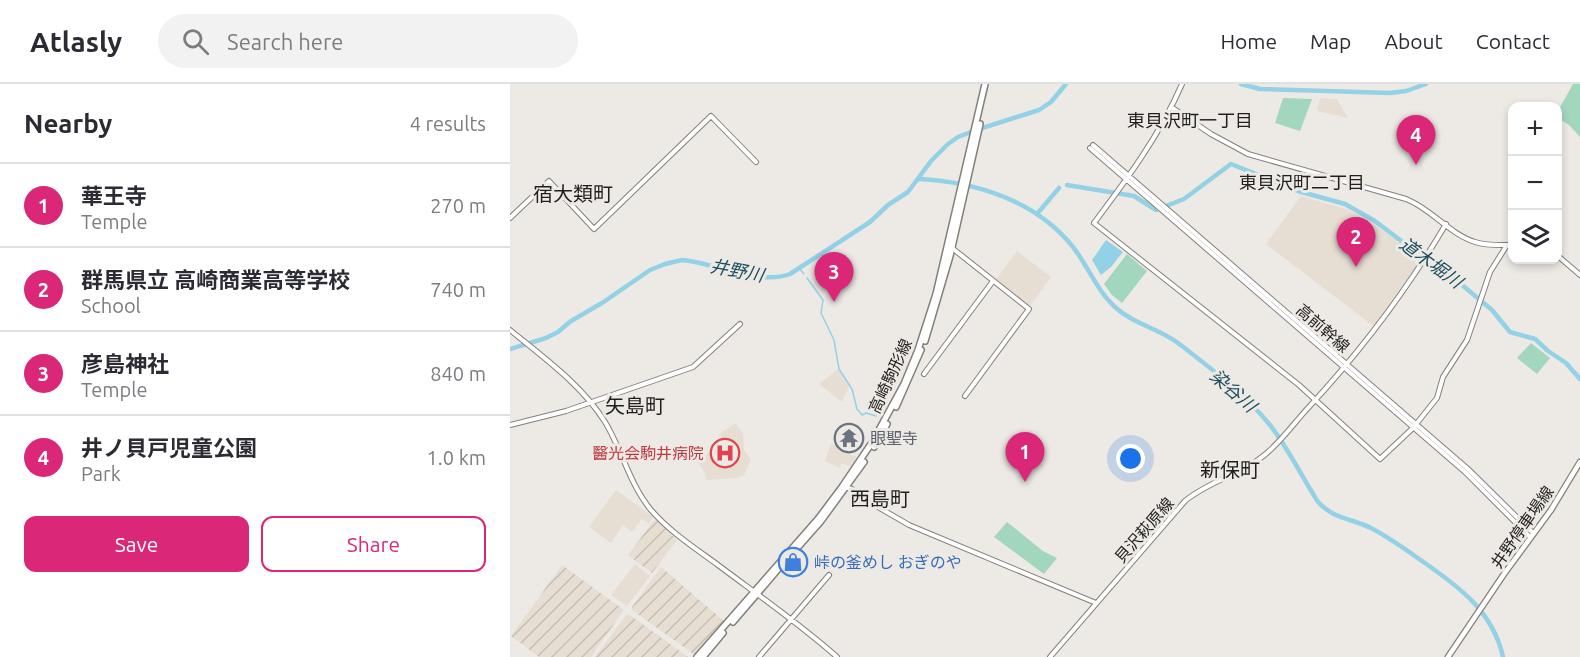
<!DOCTYPE html>
<html lang="en">
<head>
<meta charset="utf-8">
<style>
	:root { --surface:#fff; --page:#f2f2f3; --text:#2b2b33; --muted:#7c7c81; --line:#e1e1e2; --accent:#db2777 }
	body { margin:0; font-family:Ubuntu,"Noto Sans JP",sans-serif; background:var(--page); color:var(--text) }
	.controls { position:absolute; right:18px; top:18px; display:grid; overflow:hidden; border-radius:12px; box-shadow:0 3px 9px #0003 }
	.controls button { width:54px; height:54px; display:grid; place-items:center; padding:0; border:0; border-bottom:2px solid var(--line); background:var(--surface); color:var(--text); font:30px sans-serif }
	.you { position:absolute; left:621px; top:375px; width:21px; height:21px; margin:-15px; border:4px solid #fff; border-radius:50%; background:#1a73e8; box-shadow:0 0 0 9px #1a73e833 }
	.badge { display:grid; place-items:center; width:39px; height:39px; border-radius:50%; background:var(--accent); color:#fff; font-size:20px; font-weight:700 }
	.pin { position:absolute; translate:-50% -50px; filter:drop-shadow(0 2px 3px #0008) }
	.pin::after { content:''; position:absolute; top:32px; width:21px; height:18px; background:inherit; clip-path:polygon(0 0,100% 0,50% 100%) }
	.list { margin:0; padding:0; list-style:none }
	h2 { display:flex; justify-content:space-between; align-items:center; height:78px; margin:0; padding:0 24px; font-size:26px }
	h2 small { font-size:20px; font-weight:400; color:var(--muted) }
	.list li { display:grid; grid-template-columns:39px 1fr auto; gap:18px; align-items:center; box-sizing:border-box; height:84px; padding:0 24px; border-top:2px solid var(--line) }
	.list b { display:block; font-size:22px; white-space:nowrap }
	.list p { margin:0; font-size:20px; white-space:nowrap; color:var(--muted) }
	.list em { font-size:20px; font-style:normal; color:var(--muted) }
	.actions { display:flex; gap:12px; padding:18px 24px }
	.actions a { flex:1; padding:14px 0; border:2px solid var(--accent); border-radius:12px; text-align:center; font-size:21px; color:var(--accent) }
	.actions .main { background:var(--accent); color:#fff }
	.icon { flex:none; width:33px; height:33px; fill:none; stroke:currentColor; stroke-width:2; stroke-linecap:round; stroke-linejoin:round }
	.map { position:relative; flex:none; width:1070px; height:573px; overflow:hidden }
	header { display:flex; align-items:center; gap:36px; box-sizing:border-box; height:84px; padding:0 30px; background:var(--surface); border-bottom:2px solid var(--line) }
	header strong { font-size:28px }
	nav { display:flex; gap:33px; margin-inline-start:auto; font-size:21px }
	.search { width:420px; height:54px; background:var(--page); display:flex; align-items:center; gap:15px; box-sizing:border-box; padding:0 21px; border-radius:33px; color:var(--muted); font-size:22px }
	main { display:flex }
	aside { flex:1; background:var(--surface) }
	.map>svg:first-child { display:block }
	.built { fill:#e6ded2 }
	.industrial { fill:url(#industrial-furrows) }
	.green { fill:#a3d7bd }
	.water { fill:#93d1e7 }
	.lines { fill:none; stroke-linecap:round; stroke-linejoin:round }
	.stream { stroke:#93d1e7; stroke-width:1.5 }
	.river { stroke:#93d1e7; stroke-width:4.5 }
	.tertiary-casing { stroke:#83807b; stroke-width:6 }
	.secondary-casing { stroke:#83807b; stroke-width:7 }
	.primary-casing { stroke:#83807b; stroke-width:8 }
	.tertiary { stroke:#fff; stroke-width:4 }
	.secondary { stroke:#fff; stroke-width:4.5 }
	.primary { stroke:#fff; stroke-width:5 }
	.labels { text-anchor:middle; stroke-width:6; stroke-linejoin:round; paint-order:stroke }
	.street-label { font-size:16px; fill:#201f1d; stroke:#ede9e4 }
	.worship-label { font-size:16px; fill:#5b616d; stroke:#ede9e4; text-anchor:start }
	.health-label { font-size:16px; fill:#be3a42; stroke:#ede9e4; text-anchor:end }
	.shop-label { font-size:16px; fill:#366cbe; stroke:#ede9e4; text-anchor:start }
	.neighbourhood-label { font-size:18px; fill:#201f1d; stroke:#ede9e4 }
	.water-label { font-size:18px; font-style:italic; fill:#1a4e5e; stroke:#ede9e4 }
	.quarter-label { font-size:20px; fill:#201f1d; stroke:#ede9e4 }
</style>
</head>
<body>
<header>
<strong>Atlasly</strong>
<div class="search"><svg class="icon" aria-label="search" viewBox="0 0 24 24"><circle cx="10" cy="10" r="6"/><path d="M15 15l6 6"/></svg>Search here</div>
<nav><a>Home</a><a>Map</a><a>About</a><a>Contact</a></nav>
</header>
<main>
<aside>
<h2>Nearby<small>4 results</small></h2>
<ul class="list">
<li><span class="badge">1</span><div><b>華王寺</b><p>Temple</p></div><em>270 m</em></li>
<li><span class="badge">2</span><div><b>群馬県立 高崎商業高等学校</b><p>School</p></div><em>740 m</em></li>
<li><span class="badge">3</span><div><b>彦島神社</b><p>Temple</p></div><em>840 m</em></li>
<li><span class="badge">4</span><div><b>井ノ貝戸児童公園</b><p>Park</p></div><em>1.0 km</em></li>
</ul>
<div class="actions"><a class="main">Save</a><a>Share</a></div>
</aside>
<div class="map">
<svg width="1070" height="573" viewBox="0 0 1070 573">
	<defs>
		<pattern id="industrial-furrows" width="10" height="10" patternUnits="userSpaceOnUse" patternTransform="scale(1.5)"><rect width="10" height="10" fill="#e6ded2"/><path d="M-1 1l2-2M0 10L10 0M9 11l2-2" fill="none" stroke="#c5beb4"/></pattern>
	</defs>
	<rect width="100%" height="100%" fill="#ede9e4"/>
	<path class="built" d="M810,14L827,15L838,34L807,27Z
		M791,112L839,126L871,145L912,174L864,241H862L756,160Z
		M507,167L541,193L520,222L485,197Z
		M328,285L339,302L332,318L309,300Z
		M226,339L233,350L234,366L241,376L234,391L227,394L196,396L195,389L187,377L204,365L201,361L212,354L209,350Z
		M321,360L335,365L334,368L349,374L343,383L331,379L330,384L315,377Z
		M106,406L143,433L139,440L132,435L122,448L113,441L101,459L79,443Z
		M125,480L140,492L117,522L101,511Z"/>
	<path class="industrial" d="M145,435L167,456L142,489L118,471Z
		M52,481L114,526L81,573H29L1,552Z
		M151,483L214,537L185,571L122,526V523Z
		M116,531H120L178,573H85Z"/>
	<path class="green" d="M1063,0H1070V53L1059,41L1048,34V27Z
		M773,14L802,15L790,47L765,39Z
		M617,170L637,187L612,219L602,211L594,200Z
		M1021,259L1040,274L1027,290L1007,274Z
		M497,438L533,467L547,474L534,490L484,453Z"/>
	<path class="water" d="M596,156L613,168L601,183L591,191L582,176Z"/>
	<g class="lines">
		<path class="stream" d="M290,185L294,190
			M297,194L313,216L311,229L324,256L329,285L342,305L347,325L352,331L356,329L366,332"/>
		<path class="river" d="M731,0L750,5L880,9L896,7L916,0
			M409,95C467,98 526,117 563,163C578,182 587,207 605,223C623,240 648,244 668,259C698,282 736,311 760,341C778,364 792,393 808,418C825,436 841,434 861,444C880,454 895,465 912,477C948,502 983,527 993,573
			M557,101L624,112L646,126L674,115L721,80L788,107L835,120L865,137L894,159L922,176L982,226L1000,248L1025,255L1038,267L1056,279L1070,295
			M527,130L549,104
			M0,265L36,254L48,248L61,237L92,219L140,186L155,180L172,176L180,177C211,182 251,201 280,190L360,138L378,121L398,108L421,77L438,60L448,53L466,46L529,26L541,18L556,0"/>
		<g class="tertiary-casing">
			<path id="tertiary" d="M672,0C650,51 617,95 584,139L789,301L870,375L903,344L927,314L933,293L957,256L980,188L997,161
				M661,23L701,50L738,70L896,115C922,125 939,150 965,158C977,162 990,161 1002,161
				M583,61L958,385L1023,449
				M580,64L955,388L1020,453
				M0,134L39,97L84,145L201,32L246,78
				M442,164L519,225L455,312
				M1048,172L1070,191
				M0,246C33,273 72,301 95,338C112,366 120,401 141,426C160,448 185,464 208,481C248,511 290,540 327,573
				M414,290L483,197
				M0,341L56,327L183,283L230,240
				M334,403L342,405L356,416L399,441L586,519
				M249,573L319,491
				M540,573L675,417C700,396 734,390 758,368C773,355 785,338 798,324C850,268 897,206 936,140"/>
		</g>
		<g class="secondary-casing">
			<path id="secondary" d="M938,573L994,490L1041,426L1070,378"/>
		</g>
		<g class="primary-casing">
			<path id="primary" d="M415,257L440,172L470,40
				M386,323L411,266
				M364,363L377,340
				M288,463L311,437L354,378
				M223,538L270,483
				M187,573L308,435L332,403L363,357L394,300L408,266L426,210L475,0
				M193,573L213,549"/>
		</g>
		<use href="#tertiary" class="tertiary"/>
		<use href="#secondary" class="secondary"/>
		<use href="#primary" class="primary"/>
	</g>
	<defs>
		<g id="temple-ring" transform="scale(1.5)"><circle r="9.5" fill="#ede9e4" stroke="#6b7280" stroke-width="1.5"/><path d="M0-6L5-2H3V0L6.5 2.5H4V6H1.5V3h-3V6H-4V2.5H-6.5L-3 0V-2H-5Z" fill="#6b7280"/></g>
		<g id="hospital-ring" transform="scale(1.5)"><circle r="9.5" fill="#ede9e4" stroke="#e0444e" stroke-width="1.5"/><path d="M-5-5h3v3.5h4V-5h3V5h-3V1.5h-4V5h-3Z" fill="#e0444e"/></g>
		<g id="shop-ring" transform="scale(1.5)"><circle r="9.5" fill="#ede9e4" stroke="#3f7fe0" stroke-width="1.5"/><path d="M-5-2.5h2.3a2.7 3.5 0 0 1 5.4 0H5L5.5 6h-11ZM-1.5-2.5h3a1.5 2.3 0 0 0-3 0Z" fill="#3f7fe0"/></g>
	</defs>
	<g fill-rule="evenodd">
		<use href="#temple-ring" x="339" y="354"/>
		<use href="#hospital-ring" x="215" y="369"/>
		<use href="#shop-ring" x="283" y="478"/>
	</g>
	<g class="labels">
		<g class="street-label">
			<text transform="translate(813 244) rotate(41)" y="6">高前幹線</text>
			<text transform="translate(380 292) rotate(-65)" y="6">高崎駒形線</text>
			<text transform="translate(1012 443) rotate(-55)" y="6">井野停車場線</text>
			<text transform="translate(634 446) rotate(-49)" y="6">貝沢萩原線</text>
		</g>
		<g class="worship-label">
			<text x="360" y="360">眼聖寺</text>
		</g>
		<g class="health-label">
			<text x="194" y="375">醫光会駒井病院</text>
		</g>
		<g class="shop-label">
			<text x="304" y="484">峠の釜めし おぎのや</text>
		</g>
		<g class="neighbourhood-label">
			<text x="680" y="43">東貝沢町一丁目</text>
			<text x="792" y="105">東貝沢町二丁目</text>
		</g>
		<g class="water-label">
			<text transform="translate(921 179) rotate(36)" y="6">道木堀川</text>
			<text transform="translate(227 187) rotate(11)" y="6">井野川</text>
			<text transform="translate(723 307) rotate(41)" y="6">染谷川</text>
		</g>
		<g class="quarter-label">
			<text x="63" y="117">宿大類町</text>
			<text x="125" y="329">矢島町</text>
			<text x="720" y="393">新保町</text>
			<text x="370" y="422">西島町</text>
		</g>
	</g>
</svg>
<div class="controls">
<button>+</button>
<button>−</button>
<button><svg class="icon" aria-label="layers" viewBox="0 0 24 24"><path d="M12 4l9 5-9 5-9-5zM3 14l9 5 9-5"/></svg></button>
</div>
<div class="you"></div>
<div class="pin badge" style="left:515px;top:398px">1</div>
<div class="pin badge" style="left:846px;top:183px">2</div>
<div class="pin badge" style="left:324px;top:218px">3</div>
<div class="pin badge" style="left:906px;top:81px">4</div>
</div>
</main>
</body>
</html>
